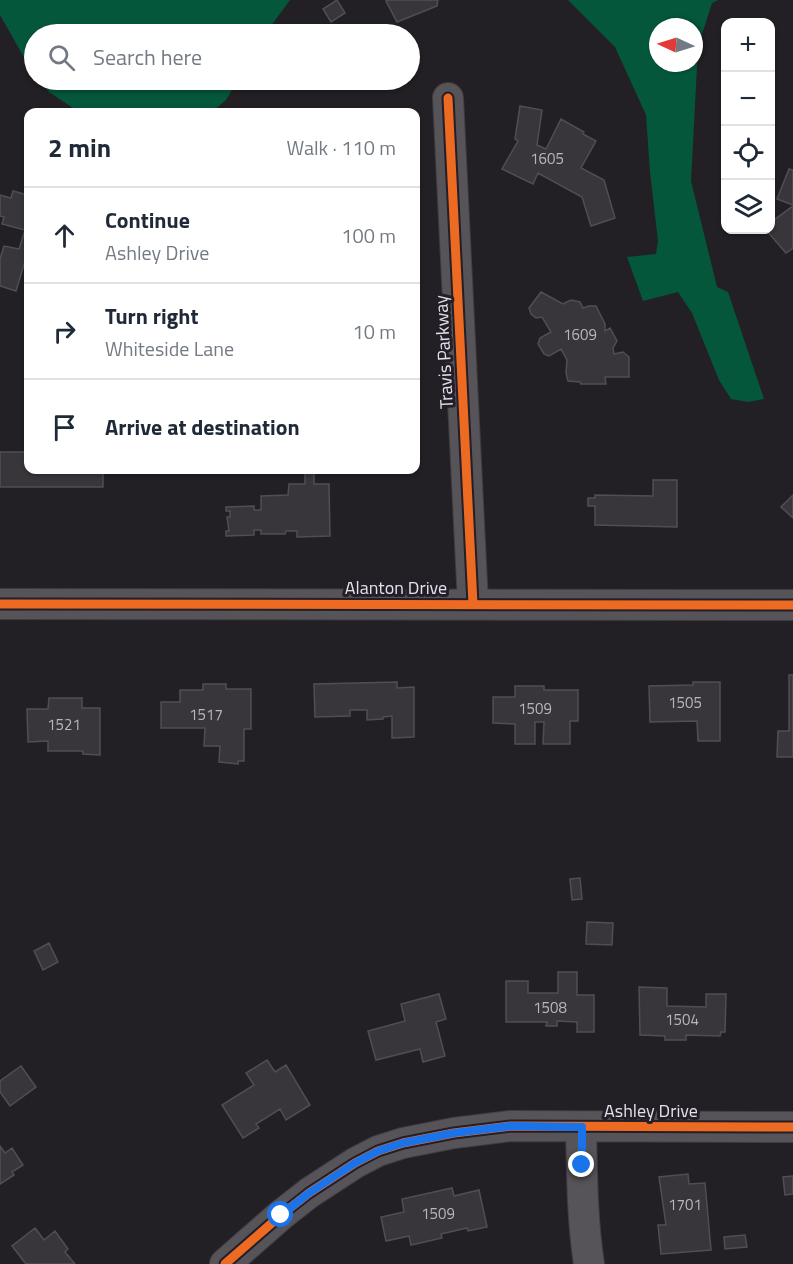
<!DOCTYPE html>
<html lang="en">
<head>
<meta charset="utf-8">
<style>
	:root { --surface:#fff; --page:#f6f6f7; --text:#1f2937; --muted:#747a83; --line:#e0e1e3 }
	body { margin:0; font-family:"Titillium Web",sans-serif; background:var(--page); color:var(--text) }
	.controls { position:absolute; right:18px; top:18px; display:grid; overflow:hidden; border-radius:12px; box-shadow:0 2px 4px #0004 }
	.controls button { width:54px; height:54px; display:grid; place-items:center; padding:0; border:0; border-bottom:2px solid var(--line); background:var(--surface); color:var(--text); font:30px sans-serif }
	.compass { position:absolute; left:649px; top:18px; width:54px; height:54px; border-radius:50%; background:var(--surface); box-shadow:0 2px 4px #0004; rotate:274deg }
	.stop { position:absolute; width:18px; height:18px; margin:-14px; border:4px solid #1a73e8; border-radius:50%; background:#fff }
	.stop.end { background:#1a73e8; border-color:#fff; box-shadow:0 2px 6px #0008 }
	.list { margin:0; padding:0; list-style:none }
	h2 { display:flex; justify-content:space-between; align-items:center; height:78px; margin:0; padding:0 24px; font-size:26px }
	h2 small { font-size:20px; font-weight:400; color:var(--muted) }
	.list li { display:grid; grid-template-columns:39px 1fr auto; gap:18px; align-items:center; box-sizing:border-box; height:96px; padding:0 24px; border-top:2px solid var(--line) }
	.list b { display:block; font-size:22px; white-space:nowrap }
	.list p { margin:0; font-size:20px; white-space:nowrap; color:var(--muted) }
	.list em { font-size:20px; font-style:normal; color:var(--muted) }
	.icon { flex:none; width:33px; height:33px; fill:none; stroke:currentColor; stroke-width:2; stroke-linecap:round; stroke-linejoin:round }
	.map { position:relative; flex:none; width:793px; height:1264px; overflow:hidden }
	.search { position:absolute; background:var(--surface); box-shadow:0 2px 4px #0004; left:24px; top:24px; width:396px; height:66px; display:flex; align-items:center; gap:15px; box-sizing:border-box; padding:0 21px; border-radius:33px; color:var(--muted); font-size:22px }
	.panel { position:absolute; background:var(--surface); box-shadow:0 2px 4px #0004; left:24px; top:108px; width:396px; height:366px; border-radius:12px }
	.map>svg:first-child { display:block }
	.water { fill:#04573a; fill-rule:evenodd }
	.building { fill:#39363b; stroke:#514e53; stroke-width:1.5 }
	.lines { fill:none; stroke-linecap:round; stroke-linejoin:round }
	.minor-casing { stroke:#3f3d41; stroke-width:32 }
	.minor { stroke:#565458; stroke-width:30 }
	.cycleway-casing { stroke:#231e27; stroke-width:13 }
	.cycleway { stroke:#ed6a23; stroke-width:9 }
	.route { stroke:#1a73e8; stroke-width:8 }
	.labels { text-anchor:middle; stroke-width:6; stroke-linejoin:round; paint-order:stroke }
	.number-label { font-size:15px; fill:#b9b6bc }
	.street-label { font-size:18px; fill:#e4e1e7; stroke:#231e27 }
</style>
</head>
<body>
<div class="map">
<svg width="793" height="1264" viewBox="0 0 793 1264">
	<rect width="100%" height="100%" fill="#232025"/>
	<path class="water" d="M0,0H290L265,34H34V75L0,15Z
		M568,0H718L712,3L698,47L691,181L717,287L728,292L764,399L748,402L731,399L719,380L692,313L678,292L643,301L627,257L656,254L658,241L650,172L646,115L615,47ZM658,27H694V63H658Z
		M38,80H238L226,100L212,112H79L49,92Z"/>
	<path class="building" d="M337,0L345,13L331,22L323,9Z
		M388,0H438L437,6L397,22L386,1Z
		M520,106L542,110L537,145L546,149L561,119L584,132L583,134L596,141L581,168L604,180L615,218L591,226L582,197L538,173L533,184L502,169L518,141L515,139Z
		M789,169L793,170V205L777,199Z
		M13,191L28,195V251L16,291L0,286V259L4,246L19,249L25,230L2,224L4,217L0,216V195L11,198Z
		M793,206V248L786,253L766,230H770V223Z
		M541,292L563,304L571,300L580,302L583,308L589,306H596L605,324V331L610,328L617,341L613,348L614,354L623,352L629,357V377H605L606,384H581L580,382L568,381L566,373L567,360L561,349L549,356L544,354L538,344L540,338L551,332L542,317L536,318L531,314L529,308Z
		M0,452H28V470H103V487H0Z
		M305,470H314V484H329L330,536L297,537V531H286L285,534H261V530H254V535L226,536V531H229L227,517H230V511H226V507L254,506V510H261V496L288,495L289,484H305Z
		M653,480H677V527L595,525V506H588V498H595V495L653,496Z
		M793,495V518L781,507Z
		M789,675H793V757H777L778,731H789Z
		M397,682V688L414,687V737L392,738V716L383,717V719L367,720V710H350V716L315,717L314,684Z
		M693,682H720V741H698L697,721L650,722L649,686L693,685Z
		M203,684H226V689H251V729H244V761H238V764L219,762L220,746H204L205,728H161V702H180V690H203Z
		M515,686H544V690H578V721H570V744H543L544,722H535V744H515V724L493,723V697H515Z
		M49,698H82V708H100V755L83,754V751H48V741L28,742L27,709H48Z
		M580,878L582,899L572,900L570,879Z
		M587,922L613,923L612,945L586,944Z
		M49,943L58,962L43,970L34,951Z
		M558,972H577V995H594V1032H577V1022L557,1021V1026H546L547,1022H506V981H528V993H558Z
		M639,987L667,988V1006L706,1007V994H726L725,1032H721L720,1036L686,1035V1040H665V1036L640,1035Z
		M439,994L446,1019L436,1022L445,1056L423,1062L420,1049L376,1060L368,1031L405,1021L401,1004Z
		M267,1060L275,1072L286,1065L310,1105L286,1120L280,1109L256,1124L259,1128L243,1138L222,1105L254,1085L246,1073Z
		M21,1066L36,1087L10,1106L0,1092V1081Z
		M0,1146L5,1153L12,1148L23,1165L12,1172L14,1175L0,1184Z
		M688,1174L689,1184L705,1183L711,1250L661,1254L658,1225H666L659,1177Z
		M793,1176V1194L785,1195L783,1177Z
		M452,1188L454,1196L479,1190L487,1227L468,1231L467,1228L441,1234L442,1238L411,1245L409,1236L386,1241L381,1217L404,1212L402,1199Z
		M35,1228L44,1240L55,1231L68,1249L65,1252L75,1264H26L12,1246Z
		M745,1235L747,1247L725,1249L724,1237Z"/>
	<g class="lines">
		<g class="minor-casing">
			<path id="minor" d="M448,98L473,604
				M0,604L793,605
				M581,1127C582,1172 582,1219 589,1264
				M225,1264L281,1215L309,1193L355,1163L378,1151L403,1143L454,1133L511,1126L793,1127"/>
		</g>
		<use href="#minor" class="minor"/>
		<g class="cycleway-casing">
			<path id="cycleway" d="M448,98L473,604
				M0,604L793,605
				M225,1264L281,1215L309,1193L355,1163L378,1151L403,1143L454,1133L511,1126L793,1127"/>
		</g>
		<use href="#cycleway" class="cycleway"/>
	</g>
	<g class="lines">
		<path class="route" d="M281,1215L309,1193L355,1163L378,1151L403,1143L454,1133L511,1126L582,1127V1165"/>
	</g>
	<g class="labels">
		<g class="number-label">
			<text x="547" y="164">1605</text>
			<text x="580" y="340">1609</text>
			<text x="685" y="708">1505</text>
			<text x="535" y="714">1509</text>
			<text x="206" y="720">1517</text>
			<text x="64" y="730">1521</text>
			<text x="550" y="1013">1508</text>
			<text x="682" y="1025">1504</text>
			<text x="685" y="1210">1701</text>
			<text x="438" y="1219">1509</text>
		</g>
		<g class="street-label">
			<text transform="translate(444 352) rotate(-93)" y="6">Travis Parkway</text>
			<text x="396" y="594">Alanton Drive</text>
			<text x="651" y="1117">Ashley Drive</text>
		</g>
	</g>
</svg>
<div class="controls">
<button>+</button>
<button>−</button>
<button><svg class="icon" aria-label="locate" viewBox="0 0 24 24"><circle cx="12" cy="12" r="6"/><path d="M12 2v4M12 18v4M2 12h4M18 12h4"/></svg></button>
<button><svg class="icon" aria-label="layers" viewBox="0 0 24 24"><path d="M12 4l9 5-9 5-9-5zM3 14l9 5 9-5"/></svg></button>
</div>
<svg class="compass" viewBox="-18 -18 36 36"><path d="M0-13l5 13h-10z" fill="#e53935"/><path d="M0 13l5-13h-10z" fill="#747a83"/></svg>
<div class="stop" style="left:281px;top:1215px"></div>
<div class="stop end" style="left:582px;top:1165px"></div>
<div class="search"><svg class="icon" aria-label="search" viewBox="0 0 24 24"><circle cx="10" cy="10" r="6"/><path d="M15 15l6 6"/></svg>Search here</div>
<section class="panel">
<h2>2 min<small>Walk · 110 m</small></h2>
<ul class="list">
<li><svg class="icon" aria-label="ahead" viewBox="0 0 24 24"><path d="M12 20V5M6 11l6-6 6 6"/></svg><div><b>Continue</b><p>Ashley Drive</p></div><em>100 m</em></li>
<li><svg class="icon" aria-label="right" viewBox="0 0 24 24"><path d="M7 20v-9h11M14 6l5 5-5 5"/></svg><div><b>Turn right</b><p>Whiteside Lane</p></div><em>10 m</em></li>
<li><svg class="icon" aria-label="arrive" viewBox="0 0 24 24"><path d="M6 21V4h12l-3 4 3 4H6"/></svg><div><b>Arrive at destination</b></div></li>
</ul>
</section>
</div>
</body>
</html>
